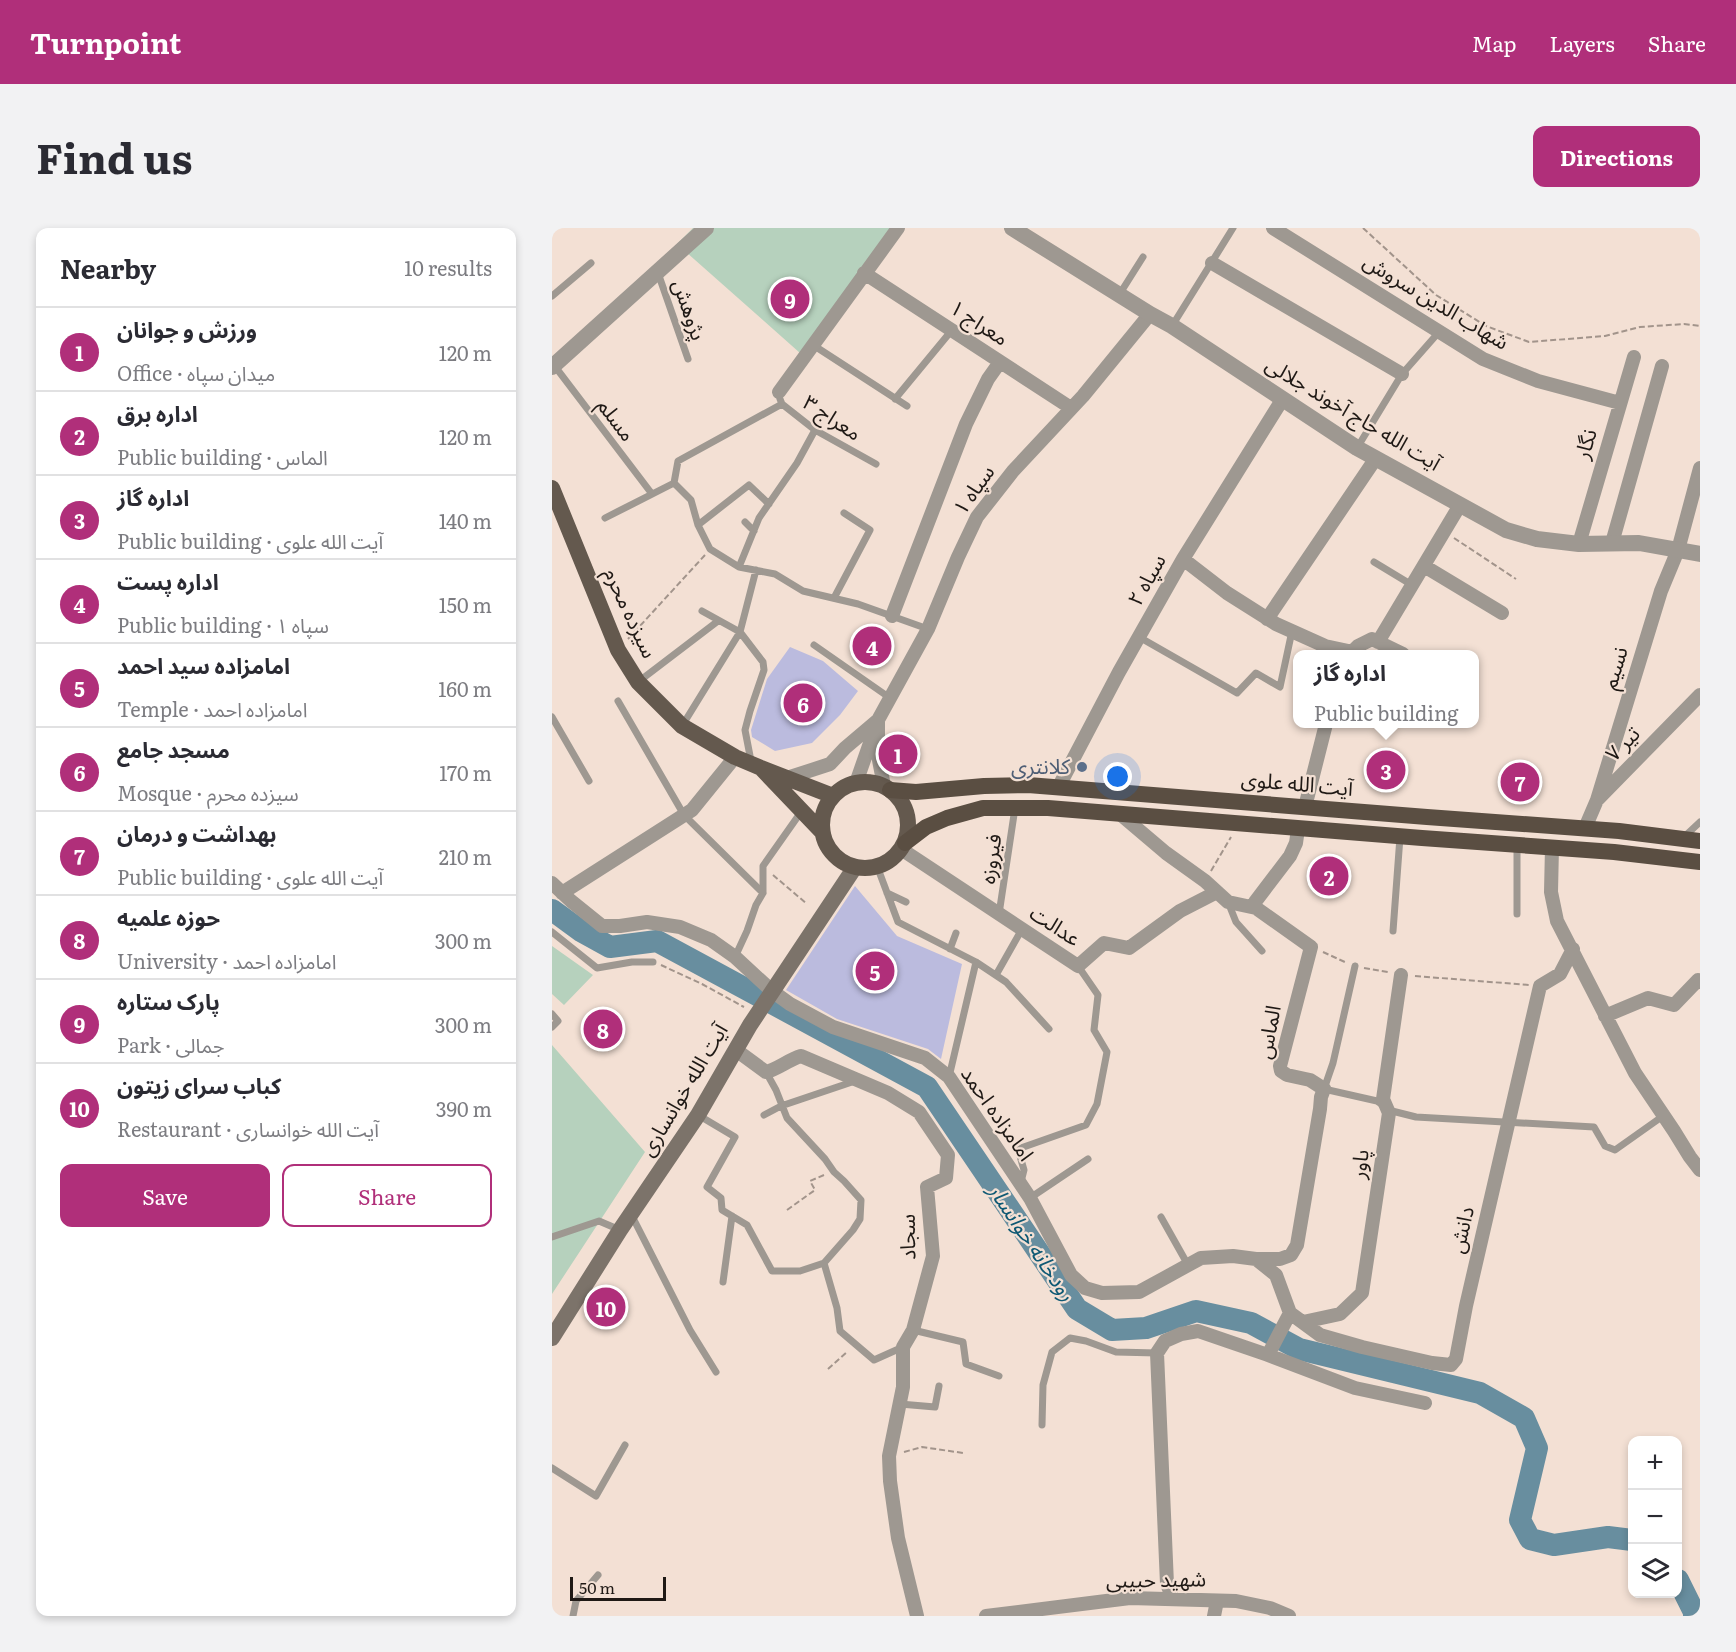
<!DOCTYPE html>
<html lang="en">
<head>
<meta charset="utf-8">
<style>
	:root { --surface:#fff; --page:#f2f2f3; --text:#2b2b33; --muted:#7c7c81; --line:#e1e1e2; --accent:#b02f7a }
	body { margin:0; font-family:Literata,"Noto Sans Arabic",serif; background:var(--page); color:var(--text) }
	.controls { position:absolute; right:18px; bottom:18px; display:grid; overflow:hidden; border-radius:12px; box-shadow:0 3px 9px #0003 }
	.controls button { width:54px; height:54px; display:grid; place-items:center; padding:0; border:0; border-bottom:2px solid var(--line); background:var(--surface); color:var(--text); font:30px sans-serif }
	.scale { position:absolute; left:18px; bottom:15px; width:96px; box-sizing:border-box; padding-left:6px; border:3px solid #1f1915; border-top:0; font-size:16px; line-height:21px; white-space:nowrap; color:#1f1915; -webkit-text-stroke:4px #f3e0d4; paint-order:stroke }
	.you { position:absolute; left:566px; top:549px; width:21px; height:21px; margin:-15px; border:4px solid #fff; border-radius:50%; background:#1a73e8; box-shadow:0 0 0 9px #1a73e833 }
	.badge { display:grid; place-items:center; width:39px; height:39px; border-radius:50%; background:var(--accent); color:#fff; font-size:20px; font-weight:700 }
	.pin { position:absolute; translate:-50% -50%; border:3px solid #fff; box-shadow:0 2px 6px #0006 }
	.popup { position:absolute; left:741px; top:422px; width:186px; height:78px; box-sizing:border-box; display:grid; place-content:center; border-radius:12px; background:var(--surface); filter:drop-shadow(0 2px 4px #0005); font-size:20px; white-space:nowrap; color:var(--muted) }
	.popup b { font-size:22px; color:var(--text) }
	.popup::after { content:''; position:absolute; left:50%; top:100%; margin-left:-12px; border:12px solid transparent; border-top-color:var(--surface) }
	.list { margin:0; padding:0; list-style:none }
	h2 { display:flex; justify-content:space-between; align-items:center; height:78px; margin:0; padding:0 24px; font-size:26px }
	h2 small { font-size:20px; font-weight:400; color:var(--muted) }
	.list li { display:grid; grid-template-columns:39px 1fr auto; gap:18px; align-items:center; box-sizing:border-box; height:84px; padding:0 24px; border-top:2px solid var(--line) }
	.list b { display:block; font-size:22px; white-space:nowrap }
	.list p { margin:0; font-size:20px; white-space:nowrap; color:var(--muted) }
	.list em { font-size:20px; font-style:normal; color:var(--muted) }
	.actions { display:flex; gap:12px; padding:18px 24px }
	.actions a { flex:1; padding:14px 0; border:2px solid var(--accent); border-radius:12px; text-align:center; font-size:21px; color:var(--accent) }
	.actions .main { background:var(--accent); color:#fff }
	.icon { flex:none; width:33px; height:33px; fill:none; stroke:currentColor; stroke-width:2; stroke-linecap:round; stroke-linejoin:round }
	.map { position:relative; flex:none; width:1148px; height:1388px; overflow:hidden; border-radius:12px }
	header { display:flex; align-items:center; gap:36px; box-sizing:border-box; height:84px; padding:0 30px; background:var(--accent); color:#fff }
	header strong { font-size:28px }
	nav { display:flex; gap:33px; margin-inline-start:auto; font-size:21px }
	.intro { display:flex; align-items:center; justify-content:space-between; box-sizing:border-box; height:144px; padding:0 36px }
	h1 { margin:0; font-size:42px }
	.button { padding:15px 27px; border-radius:12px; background:var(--accent); color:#fff; font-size:21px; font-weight:700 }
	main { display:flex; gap:36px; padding:0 36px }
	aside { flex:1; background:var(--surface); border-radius:12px; box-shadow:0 3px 9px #0003 }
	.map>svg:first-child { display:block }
	.green { fill:#b6d1bd }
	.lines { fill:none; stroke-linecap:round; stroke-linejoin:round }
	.river { stroke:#688e9f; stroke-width:22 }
	.building { fill:#bbbbde }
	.path { stroke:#a2948b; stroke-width:2; stroke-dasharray:6 3; stroke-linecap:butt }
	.service { stroke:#9e9891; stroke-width:7 }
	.minor { stroke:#9e9891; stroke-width:14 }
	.tertiary { stroke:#9e9891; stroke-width:16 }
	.secondary { stroke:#7c736a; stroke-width:16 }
	.primary { stroke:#64594e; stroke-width:16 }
	.trunk { stroke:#5a4e42; stroke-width:16 }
	.service-dot { fill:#5c6f8a; stroke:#f3e0d4; stroke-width:2 }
	.labels { text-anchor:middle; stroke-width:4.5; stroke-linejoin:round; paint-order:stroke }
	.street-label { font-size:21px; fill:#1f1915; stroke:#f3e0d4 }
	.service-label { font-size:21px; fill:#4e5e75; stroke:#f3e0d4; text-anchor:end }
	.water-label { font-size:22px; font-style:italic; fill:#0f5974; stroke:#f3e0d4 }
</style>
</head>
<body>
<header>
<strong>Turnpoint</strong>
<nav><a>Map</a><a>Layers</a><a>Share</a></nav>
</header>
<div class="intro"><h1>Find us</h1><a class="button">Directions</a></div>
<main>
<aside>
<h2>Nearby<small>10 results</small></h2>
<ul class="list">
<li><span class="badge">1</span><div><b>ورزش و جوانان</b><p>Office · میدان سپاه</p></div><em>120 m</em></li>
<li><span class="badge">2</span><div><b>اداره برق</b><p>Public building · الماس</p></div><em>120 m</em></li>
<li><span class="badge">3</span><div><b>اداره گاز</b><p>Public building · آیت الله علوی</p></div><em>140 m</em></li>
<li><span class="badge">4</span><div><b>اداره پست</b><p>Public building · سپاه ۱</p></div><em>150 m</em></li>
<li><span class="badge">5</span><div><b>امامزاده سید احمد</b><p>Temple · امامزاده احمد</p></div><em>160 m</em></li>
<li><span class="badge">6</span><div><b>مسجد جامع</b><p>Mosque · سیزده محرم</p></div><em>170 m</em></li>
<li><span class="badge">7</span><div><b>بهداشت و درمان</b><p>Public building · آیت الله علوی</p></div><em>210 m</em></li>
<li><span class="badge">8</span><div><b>حوزه علمیه</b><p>University · امامزاده احمد</p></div><em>300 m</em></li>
<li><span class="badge">9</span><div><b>پارک ستاره</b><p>Park · جمالی</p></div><em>300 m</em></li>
<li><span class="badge">10</span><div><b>کباب سرای زیتون</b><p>Restaurant · آیت الله خوانساری</p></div><em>390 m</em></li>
</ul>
<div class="actions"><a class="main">Save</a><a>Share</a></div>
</aside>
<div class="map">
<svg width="1148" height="1388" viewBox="0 0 1148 1388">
	<rect width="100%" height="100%" fill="#f3e0d4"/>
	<path class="green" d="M141,0H344L248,125L125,16Z
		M0,718L41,747L12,777L0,766Z
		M0,817L93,924L0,1066Z"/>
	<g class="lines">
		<path class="river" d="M0,682L29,703L58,719L105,713L375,859L525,1081L560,1102L594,1100L644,1083L699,1095L747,1121L928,1165L972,1190L985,1220L968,1292L978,1311L1002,1317L1056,1309L1080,1312
			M1126,1352L1142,1384V1388"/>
	</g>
	<path class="building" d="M238,419L271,433L306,463L288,487L260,515L223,523L200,509L199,502L215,451Z
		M303,658L345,708L410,736L389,831L376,821L285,791L234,762Z"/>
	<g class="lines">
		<path class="path" d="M811,0L884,67L934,98L977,114L1053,108L1088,99L1132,96L1148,98
			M902,310L964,351
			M76,411L153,327
			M659,643L679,609
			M221,647L255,676
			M771,724L795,735
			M109,737L150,756L192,779
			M812,740L836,744
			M863,748L977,757
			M235,982L263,962L258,953L272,947
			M276,1141L296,1123
			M352,1224L370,1219L411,1225"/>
		<path class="service" d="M106,45L136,131
			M567,67L591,29
			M0,68L39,35
			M620,98L681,0
			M261,117L355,178
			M2,137L100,266
			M228,171L230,176L263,202L324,236
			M343,171L400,102
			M230,176L126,233L122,255L139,272L146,297L158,321L187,339L223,346L251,363L306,376L376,401
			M805,220L850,146L887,104
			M53,290L122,255
			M193,294L202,303
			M146,297L197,257L217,276
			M822,334L860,357
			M187,339L207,290L245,235L263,202
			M282,370L318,302L292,285
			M150,383L188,404L211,434L212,442L198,483L193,502L199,533
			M587,409L685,465L704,445L728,459L740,403
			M262,417L338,470
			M86,454L166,393
			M66,473L132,587L211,665
			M0,489L37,553
			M130,498L188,404L204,342
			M1132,609L1148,594
			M325,638L346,694L424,734L454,754L497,801
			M335,665L354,674
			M676,674L684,694L710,723
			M447,686L463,580
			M965,686V617
			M841,703L848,609
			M0,704L45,740L80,734H101
			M398,721L404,705
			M183,729L195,703L204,677L211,665V638L249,584
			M803,738L781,835L772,861L825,873L840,883L864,889L1042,899L1053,918L1063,922L1111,888
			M444,747L470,701
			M0,786L6,793L0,799
			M397,849L424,734
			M146,887L183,909L155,959L169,970L170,982L195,997L220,1043H248L272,1035L301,1002L308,991L309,972L292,953L282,944L273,931L235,890L224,862L214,844
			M212,887L229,878L303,853
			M469,954L472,942L466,921L534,897L545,876L555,824L542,802L546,767L526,738
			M478,970L536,931
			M80,988L138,1102L164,1144
			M609,989L636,1037
			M0,1009L47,993L68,1002
			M272,1035L285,1080L288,1103L322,1132L351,1119
			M171,1054L180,988
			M361,1102L411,1114L414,1136L447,1148
			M348,1176L383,1179L387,1158
			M490,1197L491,1157L500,1124L518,1110L534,1113L564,1124L605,1125
			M0,1240L44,1268L73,1217
			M21,1388L24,1373L46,1347"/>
		<path class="minor" d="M721,0L931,131L986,153L1068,175
			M660,35L850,146
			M312,45L519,180
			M227,164L346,0
			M1060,315L1110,138
			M1027,316L1082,129
			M631,331L675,365L724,396L773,418L801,424
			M872,338L950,385
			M340,388L414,196L436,151L448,134
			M715,391L824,230
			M826,414L908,277
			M798,426L806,418L820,411L851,426
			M235,550L278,536L293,520L326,492L376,401L406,329L425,289L461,243L531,168L598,86
			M304,555L326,492V527L332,558
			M506,560L567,444L631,331L730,172
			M1045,572L1109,363L1126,322L1148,240
			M753,579L774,496
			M568,586L614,625L653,653L676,674L704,680
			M1033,600L1045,572L1148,467
			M1000,619L999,664L1005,693L1083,845L1122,903L1138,929L1148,942
			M349,621L526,738L552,715L577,720L628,683L665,664
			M0,655L19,673L50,698H68L95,694L128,699L159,712L183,729L220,763L238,776L281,799L373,830L397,849L478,970L519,1047L533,1060L550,1065L587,1064L649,1030L681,1028L704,1031L724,1047L738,1085
			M10,665L140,582L183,529
			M1053,788L1096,770L1122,777L1146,752L1148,754
			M184,822L214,844C226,841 236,832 249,828L336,865L367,884L396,927L394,950L375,959L381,1028L361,1102L351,1119V1159L337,1228L338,1253L346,1310L365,1388
			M704,1031H728L739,1027L745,1017L768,881L769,869L772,861L758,852L735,847L729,843L728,838L759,719L704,680L703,674L738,628L744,615L746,601
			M738,1085L768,1107L810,1119L880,1135L899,1137L904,1131L914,1078L988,758L1008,746L1021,721
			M751,1094L788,1086L810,1065L837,885L831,871L849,747
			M716,1127L738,1085
			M621,1371L615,1356L605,1125L613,1113L629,1106L646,1103L716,1127L803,1160L873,1175
			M434,1388L578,1370L684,1373L718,1380L737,1388
			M662,1388L665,1373"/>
		<path class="tertiary" d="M460,0L598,86L620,98L805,220L954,302L985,311L1027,316L1087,315L1148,326
			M0,139L154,0"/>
		<path class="secondary" d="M0,1110L68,1002L146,887L198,797L303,639"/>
		<path class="primary" d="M0,260L66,422L86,454L130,498L183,529L209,540
			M270 597a43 43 0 1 1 86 0a43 43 0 1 1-86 0Z
			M271,605L209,540L281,568"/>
		<path class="trunk" d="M338,562L364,564L432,558L476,557L875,589L1067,603L1148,613
			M353,615L374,599L395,590L431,580H496L870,610L1062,624L1148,634"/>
	</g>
	<circle class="service-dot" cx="530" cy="539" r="6"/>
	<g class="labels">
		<g class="street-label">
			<text transform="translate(884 74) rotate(31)" y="7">شهاب الدین سروش</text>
			<text transform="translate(137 82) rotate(71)" y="7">پژوهش</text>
			<text transform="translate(427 95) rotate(33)" y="7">معراج ۱</text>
			<text transform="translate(801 186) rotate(31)" y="7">آیت الله حاج آخوند جلالی</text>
			<text transform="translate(280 190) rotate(33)" y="7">معراج ۳</text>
			<text transform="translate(64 192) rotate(53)" y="7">مسلم</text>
			<text transform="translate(1034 216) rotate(-73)" y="7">نگار</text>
			<text transform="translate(422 262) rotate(-55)" y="7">سپاه ۱</text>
			<text transform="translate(595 352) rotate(-61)" y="7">سپاه ۲</text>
			<text transform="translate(78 385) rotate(65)" y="7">سیزده محرم</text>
			<text transform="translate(1063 440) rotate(-73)" y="7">نسیم</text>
			<text transform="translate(1071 516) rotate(-46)" y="7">۷ تیر</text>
			<text transform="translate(745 556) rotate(5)" y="7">آیت الله علوی</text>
			<text transform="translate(439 631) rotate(-82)" y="7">فیروزه</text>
			<text transform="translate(503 698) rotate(33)" y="7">عدالت</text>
			<text transform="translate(717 804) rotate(-79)" y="7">الماس</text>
			<text transform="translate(132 862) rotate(-59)" y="7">آیت الله خوانساری</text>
			<text transform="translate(445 886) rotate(55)" y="7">امامزاده احمد</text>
			<text transform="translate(808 936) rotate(-82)" y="7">پاور</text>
			<text transform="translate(910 1002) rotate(-77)" y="7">دانش</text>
			<text transform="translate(356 1009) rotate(-91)" y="7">سجاد</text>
			<text transform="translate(604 1352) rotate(-1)" y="7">شهید حبیبی</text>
		</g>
		<g class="service-label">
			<text x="518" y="546">کلانتری</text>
		</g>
		<g class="water-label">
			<text transform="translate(480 1014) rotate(56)" y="8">رودخانه خوانسار</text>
		</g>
	</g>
</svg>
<div class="controls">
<button>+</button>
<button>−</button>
<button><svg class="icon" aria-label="layers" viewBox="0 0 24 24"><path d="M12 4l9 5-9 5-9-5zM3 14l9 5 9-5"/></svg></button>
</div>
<div class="scale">50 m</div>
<div class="you"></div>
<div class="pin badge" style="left:346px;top:526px">1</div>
<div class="pin badge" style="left:777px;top:648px">2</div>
<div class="pin badge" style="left:834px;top:542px">3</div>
<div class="popup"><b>اداره گاز</b>Public building</div>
<div class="pin badge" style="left:320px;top:418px">4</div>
<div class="pin badge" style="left:323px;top:743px">5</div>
<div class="pin badge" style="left:251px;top:475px">6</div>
<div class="pin badge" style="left:968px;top:554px">7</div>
<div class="pin badge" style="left:51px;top:801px">8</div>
<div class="pin badge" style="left:238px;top:71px">9</div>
<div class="pin badge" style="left:54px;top:1079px">10</div>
</div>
</main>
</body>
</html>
